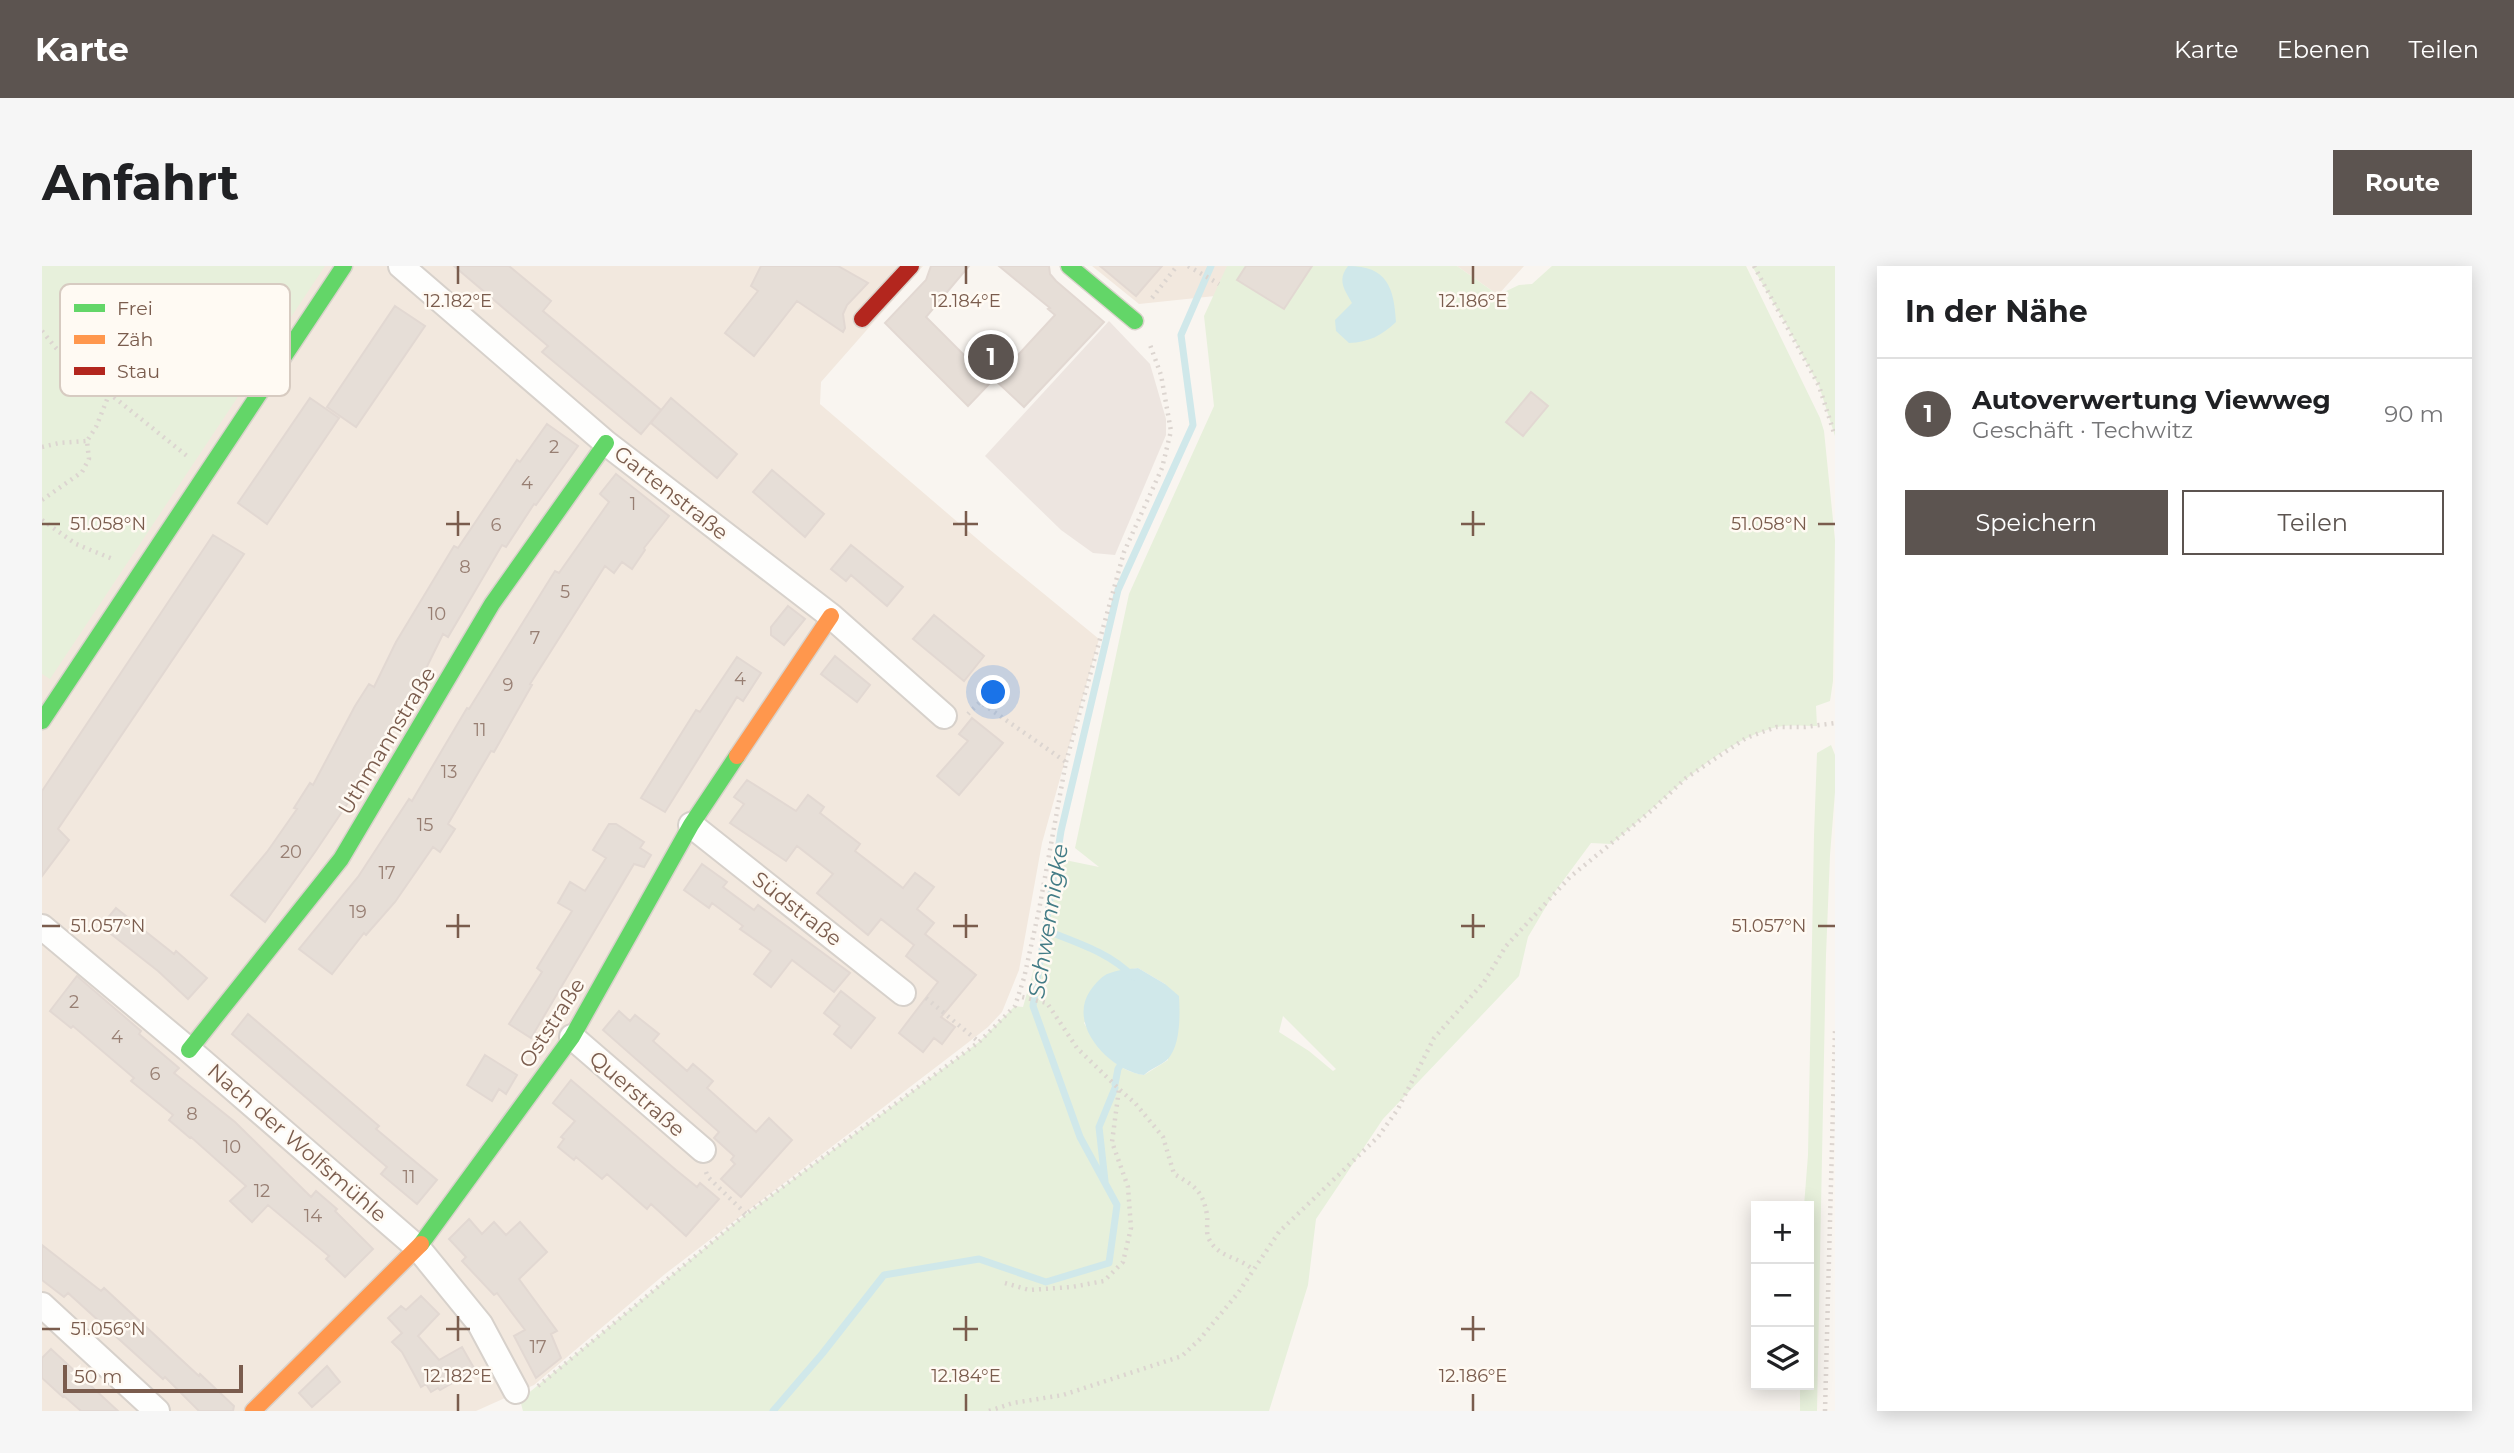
<!DOCTYPE html>
<html lang="de">
<head>
<meta charset="utf-8">
<style>
	:root { --surface:#fff; --page:#f6f6f6; --text:#202124; --muted:#757577; --line:#e0e0e0; --accent:#5c5450 }
	body { margin:0; font-family:Montserrat,sans-serif; background:var(--page); color:var(--text) }
	.controls { position:absolute; right:21px; bottom:21px; display:grid; overflow:hidden; border-radius:0px; box-shadow:0 4px 18px #0003 }
	.controls button { width:63px; height:63px; display:grid; place-items:center; padding:0; border:0; border-bottom:2px solid var(--line); background:var(--surface); color:var(--text); font:35px sans-serif }
	.scale { position:absolute; left:21px; bottom:18px; width:180px; box-sizing:border-box; padding-left:7px; border:4px solid #7a5c4d; border-top:0; font-size:19px; line-height:24px; white-space:nowrap; color:#7a5c4d; -webkit-text-stroke:5px #fffaf3; paint-order:stroke }
	.you { position:absolute; left:952px; top:427px; width:24px; height:24px; margin:-18px; border:5px solid #fff; border-radius:50%; background:#1a73e8; box-shadow:0 0 0 10px #1a73e833 }
	.badge { display:grid; place-items:center; width:46px; height:46px; border-radius:50%; background:var(--accent); color:#fff; font-size:23px; font-weight:700 }
	.pin { position:absolute; translate:-50% -50%; border:4px solid #fff; box-shadow:0 2px 7px #0006 }
	.list { margin:0; padding:0; list-style:none }
	h2 { display:flex; justify-content:space-between; align-items:center; height:91px; margin:0; padding:0 28px; font-size:30px }
	h2 small { font-size:23px; font-weight:400; color:var(--muted) }
	.list li { display:grid; grid-template-columns:46px 1fr auto; gap:21px; align-items:center; box-sizing:border-box; height:112px; padding:0 28px; border-top:2px solid var(--line) }
	.list b { display:block; font-size:26px; white-space:nowrap }
	.list p { margin:0; font-size:23px; white-space:nowrap; color:var(--muted) }
	.list em { font-size:23px; font-style:normal; color:var(--muted) }
	.actions { display:flex; gap:14px; padding:21px 28px }
	.actions a { flex:1; padding:16px 0; border:2px solid var(--accent); border-radius:0px; text-align:center; font-size:24px; color:var(--accent) }
	.actions .main { background:var(--accent); color:#fff }
	.icon { flex:none; width:38px; height:38px; fill:none; stroke:currentColor; stroke-width:2; stroke-linecap:round; stroke-linejoin:round }
	.map { position:relative; flex:none; width:1793px; height:1145px; overflow:hidden; border-radius:0px }
	header { display:flex; align-items:center; gap:42px; box-sizing:border-box; height:98px; padding:0 35px; background:var(--accent); color:#fff }
	header strong { font-size:33px }
	nav { display:flex; gap:38px; margin-inline-start:auto; font-size:24px }
	.intro { display:flex; align-items:center; justify-content:space-between; box-sizing:border-box; height:168px; padding:0 42px }
	h1 { margin:0; font-size:49px }
	.button { padding:18px 32px; border-radius:0px; background:var(--accent); color:#fff; font-size:24px; font-weight:700 }
	main { display:flex; gap:42px; padding:0 42px }
	aside { flex:1; background:var(--surface); border-radius:0px; box-shadow:0 4px 18px #0003 }
	.map>svg:first-child { display:block }
	.residential { fill:#f2e8de }
	.industrial { fill:#ede5e0 }
	.green { fill:#e7f0db; fill-rule:evenodd }
	.water { fill:#d0e8ea }
	.lines { fill:none; stroke-linecap:round; stroke-linejoin:round }
	.stream { stroke:#d0e8ea; stroke-width:7 }
	.building { fill:#e6ded7; stroke:#e2d8d2; stroke-width:2 }
	.street-casing { stroke:#d7d1cb; stroke-width:28 }
	.fast-casing { stroke:#d9d2cb; stroke-width:19 }
	.slow-casing { stroke:#d9d2cb; stroke-width:19 }
	.jam-casing { stroke:#d9d2cb; stroke-width:19 }
	.path { stroke:#dcd5d0; stroke-width:4.5; stroke-dasharray:2 5; stroke-linecap:butt }
	.street { stroke:#fefefd; stroke-width:24 }
	.fast { stroke:#63d668; stroke-width:16 }
	.slow { stroke:#ff974d; stroke-width:16 }
	.jam { stroke:#b3261e; stroke-width:16 }
	.ticks { fill:none; stroke:#7a5c4d; stroke-width:2.5 }
	.labels { text-anchor:middle; stroke-width:5; stroke-linejoin:round; paint-order:stroke }
	.number-label { font-size:18px; fill:#977e72 }
	.street-label { font-size:21px; fill:#7a5c4d; stroke:#fffaf3 }
	.water-label { font-size:23px; font-style:italic; fill:#437c86; stroke:#fffaf3 }
	.key { fill:#fffaf3; stroke:#d7cbc1; stroke-width:2 }
	.key-label { font-size:19px; fill:#7a5c4d }
	.ticks-label { font-size:18px; text-anchor:middle; fill:#7a5c4d; stroke:#fffaf3; stroke-width:5; stroke-linejoin:round; paint-order:stroke }
</style>
</head>
<body>
<header>
<strong>Karte</strong>
<nav><a>Karte</a><a>Ebenen</a><a>Teilen</a></nav>
</header>
<div class="intro"><h1>Anfahrt</h1><a class="button">Route</a></div>
<main>
<div class="map">
<svg width="1793" height="1145" viewBox="0 0 1793 1145">
	<rect width="100%" height="100%" fill="#f9f5f0"/>
	<path class="residential" d="M0,0H881L779,116L778,138L947,283L1057,373L1000,577L977,704L960,746L946,761L919,782L623,1008L492,1119L434,1145H0Z
		M1050,0H1186L1173,30L1097,38Z
		M1415,0H1482L1456,29Z"/>
	<path class="industrial" d="M1067,55L1108,98L1124,153V169L1073,289L1051,287L1019,264L943,190Z"/>
	<path class="green" d="M0,0H283L8,413L0,408Z
		M1185,0H1415L1456,29L1477,19L1490,18L1510,0H1704L1778,152L1782,165L1793,274L1791,415L1788,435L1774,440L1775,460C1761,460 1744,458 1731,462C1669,480 1619,538 1569,578L1549,577L1512,627L1486,671L1477,710L1341,853L1274,953L1266,1019L1227,1145H481L478,1134L704,948L937,776L973,740L981,741L1023,594L1057,601L1033,582L1087,328L1172,140L1162,50ZM1096,702L1123,718L1126,794L1102,809C1072,805 1056,781 1042,757L1085,704ZM1241,750L1294,803L1291,805L1267,785L1237,766Z
		M1710,0H1793V170L1777,120L1745,60Z
		M1789,479L1793,489V526L1788,589L1784,689L1775,1145H1758V1119H1767V940H1762L1766,889L1772,569L1775,487Z"/>
	<path class="water" d="M1306,0C1345,0 1352,21 1354,56C1339,70 1327,76 1307,77L1294,65L1293,54L1310,37C1302,23 1295,14 1306,0Z
		M1096,702L1123,718L1137,730C1138,748 1139,780 1125,794C1118,800 1108,803 1102,809C1068,805 1025,759 1048,725C1053,718 1060,709 1068,707C1076,704 1087,703 1096,702Z"/>
	<g class="lines">
		<path class="stream" d="M1003,664C1033,676 1069,687 1091,711
			M1073,818L1076,803L1082,793
			M1063,915L1057,861L1073,822
			M731,1145L780,1088L842,1009L937,993L1004,1016L1067,997L1075,939L1038,871L991,740L1019,565L1076,324L1151,159L1139,69L1169,0"/>
	</g>
	<path class="building" d="M412,0H467L509,35L501,45L619,144L599,168L500,86L506,80Z
		M719,0H796L826,17L805,39L801,48L803,62L801,66L755,35L712,90L683,67L716,25L709,20Z
		M889,0H927L884,51L949,116L926,140L843,57L884,14Z
		M957,0H1007L1008,8L1014,15L1062,56L982,141L953,114L1013,49L1006,43L1008,42Z
		M1058,0H1120L1094,30Z
		M1204,0H1270L1242,43L1195,14Z
		M353,40L383,60L314,161L285,141Z
		M1489,126L1506,140L1481,170L1464,156Z
		M268,132L297,152L225,258L196,237Z
		M629,132L695,188L675,212L609,157Z
		M505,158L536,180L494,239L492,238L464,281L460,279L406,371L401,368L365,441L352,463L350,462L322,513L273,586L223,656L189,629L225,586L255,543L252,542L268,517L271,519L313,440L327,418L332,421L354,376L412,280L416,282L475,194L478,196Z
		M730,204L782,248L763,271L711,226Z
		M574,208L627,250L602,282L603,284L590,303L580,296L572,307L563,300L488,418L490,419L452,486L449,485L406,558L413,563L398,586L391,581L353,636L324,669L322,667L290,708L257,683L316,611L367,533L370,535L425,442L427,443L513,305L517,307L567,236L558,228Z
		M171,269L202,288L16,563L27,574L0,610V525Z
		M809,279L861,321L845,340L809,309L804,315L789,303Z
		M746,340L763,353L742,379L729,369V361Z
		M892,349L942,390L922,415L871,373Z
		M793,390L828,419L815,436L779,408Z
		M695,391L719,407L701,435L695,431L623,546L599,532L654,444L658,446Z
		M930,452L961,477L917,529L895,510L926,475L917,468Z
		M705,514L754,545L766,529L782,541L778,547L818,578L813,585L861,622L873,607L892,621L875,643L892,657L883,668L934,709L899,751L913,761L900,778L892,772L881,786L857,767L896,716L864,690L872,679L839,653L826,669L775,627L791,608L755,580L744,595L688,557L702,538L692,531Z
		M567,558H574L602,576L598,582L609,589L602,601L592,598L489,772L467,758L500,706L495,702L530,645L516,637L528,616L543,625L564,592L551,584Z
		M660,598L685,616L681,621L712,644L716,639L808,707L792,726L750,694L729,721L712,708L729,685L698,663L701,660L670,637L667,642L642,624Z
		M74,642L132,688L134,685L165,712L146,733L116,705L59,660Z
		M35,710L99,765L97,768L137,802L132,807L193,856L269,931L274,925L295,943L293,945L331,983L303,1011L284,993L287,990L226,939L210,956L188,935L204,920L149,871L148,872L127,854L131,849L89,815L92,812L31,760L29,762L8,745Z
		M799,725L833,752L809,782L792,768L798,760L782,747Z
		M577,745L588,755L593,749L617,768L611,775L645,805L651,798L671,815L665,822L714,866L727,852L750,874L699,931L679,913L693,898L689,894L692,890L672,872L677,866L561,764Z
		M206,748L337,860L334,863L395,914L375,938L339,908L345,901L190,768Z
		M443,789L475,809L464,828L457,823L450,835L425,819Z
		M529,814L634,904L655,921L658,917L677,933L644,970L609,938L605,943L565,908L560,913L534,891L532,894L516,881L522,873L519,871L533,855L511,837Z
		M427,953L440,968L452,956L464,969L478,956L505,986L477,1013L515,1065L509,1068L519,1092L494,1112L472,1070L483,1064L455,1027L452,1029L420,995L424,991L407,973Z
		M0,979L59,1025L62,1022L157,1110L158,1108L192,1140L191,1145H157L123,1111L121,1113L26,1027L22,1031L0,1014Z
		M379,1030L397,1048L376,1070L397,1094L420,1081L433,1104L398,1124L396,1122L389,1126L384,1118L379,1121L360,1086L350,1076L360,1067L346,1052L359,1040L364,1044Z
		M9,1083L76,1145H39L22,1130L21,1131L0,1112V1092Z
		M285,1100L298,1116L270,1141L257,1127Z"/>
	<g class="lines">
		<g class="street-casing">
			<path id="street" d="M359,0L564,177L789,350L902,450
				M649,559L861,727
				M0,661L147,784L376,982L438,1058L474,1125
				M530,771L661,884
				M0,1039L115,1145"/>
		</g>
		<g class="fast-casing">
			<path id="fast" d="M1027,0L1093,55
				M0,455L302,0
				M147,784L299,593L450,338L564,177
				M379,978L530,771L649,559L695,490"/>
		</g>
		<g class="slow-casing">
			<path id="slow" d="M695,490L789,350
				M211,1145L379,978"/>
		</g>
		<g class="jam-casing">
			<path id="jam" d="M820,53L869,0"/>
		</g>
		<path class="path" d="M1146,0L1177,18
			M1712,0L1777,120L1793,170
			M1110,32L1135,0
			M0,65L14,82L42,107L145,190
			M0,181L17,177L45,175
			M0,234L40,206L47,193L45,175L54,161L68,126
			M0,254L34,278L73,294
			M1024,496L1082,286L1120,202L1129,165L1119,109L1107,76
			M884,732L937,776
			M1078,824L1093,837L1121,871L1132,908C1151,919 1161,924 1165,949C1166,956 1164,965 1166,971C1175,992 1196,990 1210,1003
			M664,906L666,911L704,948
			M963,1017L987,1024L1030,1021L1062,1015L1081,996L1089,962L1086,921L1070,876L1077,823L1035,782L1005,737L976,730
			M496,1120L704,948L937,776L973,740L982,712L997,644L1024,496L938,436L926,448
			M947,1145L971,1137L1021,1129L1140,1090L1158,1073L1196,1027L1237,966L1336,871L1356,843L1392,772L1442,716L1464,680L1528,611L1609,545L1644,512L1704,472L1734,461H1763L1793,457
			M1783,1145L1793,765"/>
		<use href="#street" class="street"/>
		<use href="#fast" class="fast"/>
		<use href="#slow" class="slow"/>
		<use href="#jam" class="jam"/>
	</g>
	<path class="ticks" d="M416,0V18M924,0V18M1431,0V18M416,245V270M924,245V270M1431,245V270M0,258H18M404,258H428M911,258H936M1419,258H1443M1776,258H1793M416,648V672M924,648V672M1431,648V672M0,660H18M404,660H428M911,660H936M1419,660H1443M1776,660H1793M416,1050V1075M924,1050V1075M1431,1050V1075M0,1063H18M404,1063H428M911,1063H936M1419,1063H1443M416,1128V1145M924,1128V1145M1431,1128V1145"/>
	<g class="labels">
		<g class="number-label">
			<text x="512" y="187">2</text>
			<text x="485" y="223">4</text>
			<text x="591" y="244">1</text>
			<text x="454" y="265">6</text>
			<text x="423" y="307">8</text>
			<text x="523" y="332">5</text>
			<text x="395" y="354">10</text>
			<text x="493" y="378">7</text>
			<text x="698" y="419">4</text>
			<text x="466" y="425">9</text>
			<text x="438" y="470">11</text>
			<text x="407" y="512">13</text>
			<text x="383" y="565">15</text>
			<text x="249" y="592">20</text>
			<text x="345" y="613">17</text>
			<text x="316" y="652">19</text>
			<text x="32" y="742">2</text>
			<text x="75" y="777">4</text>
			<text x="113" y="814">6</text>
			<text x="150" y="854">8</text>
			<text x="190" y="887">10</text>
			<text x="367" y="917">11</text>
			<text x="220" y="931">12</text>
			<text x="271" y="956">14</text>
			<text x="496" y="1087">17</text>
		</g>
		<g class="street-label">
			<text transform="translate(629 227) rotate(38)" y="7">Gartenstraße</text>
			<text transform="translate(345 475) rotate(-59)" y="7">Uthmannstraße</text>
			<text transform="translate(755 643) rotate(38)" y="7">Südstraße</text>
			<text transform="translate(510 757) rotate(-57)" y="7">Oststraße</text>
			<text transform="translate(595 828) rotate(41)" y="7">Querstraße</text>
			<text transform="translate(255 877) rotate(41)" y="7">Nach der Wolfsmühle</text>
		</g>
		<g class="water-label">
			<text transform="translate(1006 655) rotate(-81)" y="8">Schwennigke</text>
		</g>
	</g>
	<rect x="18" y="18" width="230" height="112" rx="10" class="key"/>
	<rect x="32" y="38" width="31" height="8" fill="#63d668"/>
	<rect x="32" y="69" width="31" height="9" fill="#ff974d"/>
	<rect x="32" y="101" width="31" height="8" fill="#b3261e"/>
	<g class="key-label">
		<text x="75" y="49">Frei</text>
		<text x="75" y="80">Zäh</text>
		<text x="75" y="112">Stau</text>
	</g>
	<g class="ticks-label">
		<text x="416" y="41">12.182°E</text>
		<text x="924" y="41">12.184°E</text>
		<text x="1431" y="41">12.186°E</text>
		<text x="66" y="264">51.058°N</text>
		<text x="1727" y="264">51.058°N</text>
		<text x="66" y="666">51.057°N</text>
		<text x="1727" y="666">51.057°N</text>
		<text x="66" y="1069">51.056°N</text>
		<text x="416" y="1116">12.182°E</text>
		<text x="924" y="1116">12.184°E</text>
		<text x="1431" y="1116">12.186°E</text>
	</g>
</svg>
<div class="controls">
<button>+</button>
<button>−</button>
<button><svg class="icon" aria-label="layers" viewBox="0 0 24 24"><path d="M12 4l9 5-9 5-9-5zM3 14l9 5 9-5"/></svg></button>
</div>
<div class="scale">50 m</div>
<div class="you"></div>
<div class="pin badge" style="left:949px;top:91px">1</div>
</div>
<aside>
<h2>In der Nähe<small></small></h2>
<ul class="list">
<li><span class="badge">1</span><div><b>Autoverwertung Viewweg</b><p>Geschäft · Techwitz</p></div><em>90 m</em></li>
</ul>
<div class="actions"><a class="main">Speichern</a><a>Teilen</a></div>
</aside>
</main>
</body>
</html>
